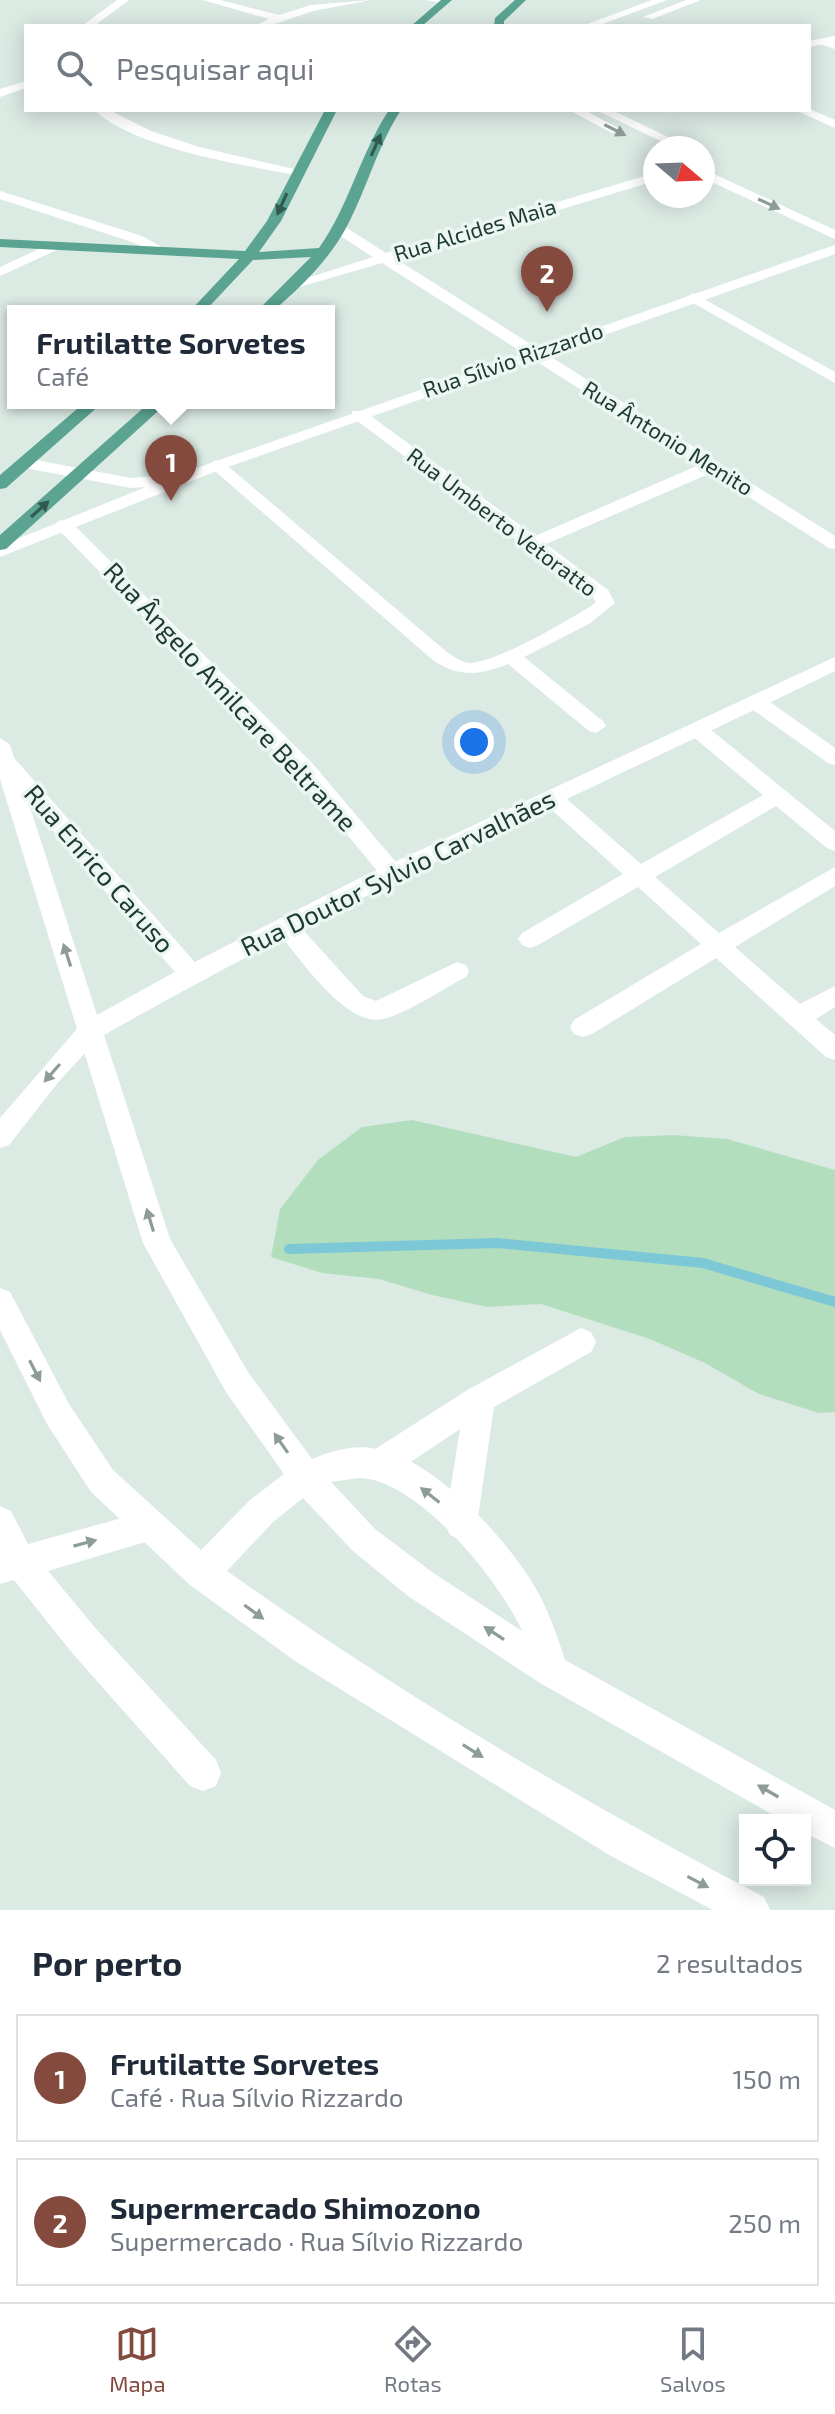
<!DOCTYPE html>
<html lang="pt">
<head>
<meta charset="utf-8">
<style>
	:root { --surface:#fff; --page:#f6f6f7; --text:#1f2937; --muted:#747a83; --line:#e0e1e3; --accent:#844a3d }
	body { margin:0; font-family:"Exo 2",sans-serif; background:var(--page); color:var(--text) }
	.controls { position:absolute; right:24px; bottom:24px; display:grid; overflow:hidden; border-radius:0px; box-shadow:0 4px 20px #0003 }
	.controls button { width:72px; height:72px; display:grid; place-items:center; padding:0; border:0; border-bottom:2px solid var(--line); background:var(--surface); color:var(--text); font:40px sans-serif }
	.compass { position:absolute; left:643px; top:136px; width:72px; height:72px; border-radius:50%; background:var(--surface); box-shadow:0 4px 20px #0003; rotate:109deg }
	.you { position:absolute; left:474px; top:742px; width:28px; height:28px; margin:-20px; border:6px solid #fff; border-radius:50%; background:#1a73e8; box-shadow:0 0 0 12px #1a73e833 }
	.badge { display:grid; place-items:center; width:52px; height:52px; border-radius:50%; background:var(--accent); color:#fff; font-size:26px; font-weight:700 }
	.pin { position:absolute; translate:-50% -66px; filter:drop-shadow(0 2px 4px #0008) }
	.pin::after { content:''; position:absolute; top:42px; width:28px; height:24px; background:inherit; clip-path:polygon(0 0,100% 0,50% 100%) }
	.popup { position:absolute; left:7px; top:305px; width:328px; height:104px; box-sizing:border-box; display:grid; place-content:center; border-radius:0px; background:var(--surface); filter:drop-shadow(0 2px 6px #0005); font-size:26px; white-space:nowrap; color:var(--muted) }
	.popup b { font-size:30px; color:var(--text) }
	.popup::after { content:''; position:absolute; left:50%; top:100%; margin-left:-16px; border:16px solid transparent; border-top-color:var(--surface) }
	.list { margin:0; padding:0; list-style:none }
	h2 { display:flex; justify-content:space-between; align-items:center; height:104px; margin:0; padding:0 32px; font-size:34px }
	h2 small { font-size:26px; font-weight:400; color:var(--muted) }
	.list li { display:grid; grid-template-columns:52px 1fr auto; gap:24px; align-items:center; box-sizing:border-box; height:128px; margin:0 16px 16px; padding:0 16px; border:2px solid var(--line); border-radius:0px }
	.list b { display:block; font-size:30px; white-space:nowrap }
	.list p { margin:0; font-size:26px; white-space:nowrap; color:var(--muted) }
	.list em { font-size:26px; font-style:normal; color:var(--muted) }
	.icon { flex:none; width:44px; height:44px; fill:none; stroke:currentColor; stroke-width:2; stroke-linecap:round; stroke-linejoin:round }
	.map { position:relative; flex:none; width:835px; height:1910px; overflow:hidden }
	.search { position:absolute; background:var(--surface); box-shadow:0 4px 20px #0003; left:24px; right:24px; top:24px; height:88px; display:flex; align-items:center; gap:20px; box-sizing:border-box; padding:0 28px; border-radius:0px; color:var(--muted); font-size:30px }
	.sheet { height:392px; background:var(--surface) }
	nav { display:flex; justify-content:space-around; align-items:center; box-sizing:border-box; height:112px; border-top:2px solid var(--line); background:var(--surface); font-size:22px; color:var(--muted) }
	nav a { display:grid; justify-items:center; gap:4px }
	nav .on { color:var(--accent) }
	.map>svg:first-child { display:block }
	.green { fill:#b2debe }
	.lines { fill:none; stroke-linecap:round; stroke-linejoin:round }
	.stream { stroke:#7dc8d6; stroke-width:10 }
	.street { fill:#fff; fill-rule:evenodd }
	.secondary { fill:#fff; fill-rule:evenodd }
	.primary { fill:#5ba492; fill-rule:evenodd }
	.oneway { fill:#8e9c98 }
	.oneway2 { fill:#305a4f }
	.labels { text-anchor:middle; stroke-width:7; stroke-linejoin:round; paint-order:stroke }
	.far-street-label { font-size:22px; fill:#1d3a32; stroke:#ecf7f1 }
	.street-label { font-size:26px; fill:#1d3a32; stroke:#ecf7f1 }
</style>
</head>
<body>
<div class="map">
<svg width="835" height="1910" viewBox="0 0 835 1910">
	<rect width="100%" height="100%" fill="#dceae4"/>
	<path class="green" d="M412,1120L576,1157L625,1137L673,1135L727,1139L835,1170V1412L819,1413L759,1394L705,1363L650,1339L541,1304L487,1307L432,1295L379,1279L322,1273L271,1257L280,1209L318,1160L362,1127Z"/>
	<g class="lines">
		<path class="stream" d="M289,1249L497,1243L703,1263L835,1302"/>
		<path class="street" d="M117,0H129L94,26H82Z
			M203,0H220L279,15L311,5L372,0L313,11L269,26H254L269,19Z
			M426,0H449L450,1L445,4Z
			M824,39L835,42V49L820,44V40Z
			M26,81V88L0,97V89Z
			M809,109L835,120V128L795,110Z
			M94,110H109L151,131L199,147L302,171L296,175C239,164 137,149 94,110Z
			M655,173V181L396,259L835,536V549L829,548L711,473L546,544L608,590L615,603L589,624L524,657L603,721L606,726L596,733L589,731L508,664C480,675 461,678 434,661L208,465L216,460L222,461L448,653C455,657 462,663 471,663C499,661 565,622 591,606L596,602L593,597L352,417V411H364L535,536L699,465L382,263L296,288L289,284L373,257L334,232V226H344L386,253Z
			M0,191L142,236L169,251L157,254L132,242L0,199Z
			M54,242L59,243V249L0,276V267Z
			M693,293L835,372V383L688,300L686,297Z
			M64,520L70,521L312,763L400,867L403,873L400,879H384L296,773L58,529L55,525L58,521Z
			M756,696L763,697L835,748V765L828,763L749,707L746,702Z
			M698,723L705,725L835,831V851L827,848L776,806L655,877L719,933L835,867V886L735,947L800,1004L835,986V1007L816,1019L835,1035V1060L826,1057L716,958L592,1034L583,1037L574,1034L570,1027L574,1020L701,944L638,887L538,945L530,948L522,945L518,939L522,933L623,874L544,803L541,798L544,793H560L641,864L763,795L691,735L688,730L691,725Z
			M7,757L15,759L200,968L203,974L200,980L191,983L182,980L0,770V759Z
			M286,917L294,920L363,996L376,1001L457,962L466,965L469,971L466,977C441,990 408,1013 383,1019C346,1028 299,957 278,932L274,926L278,920Z
			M91,1020L100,1023L104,1030L100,1037L60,1080L9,1145L0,1148V1118L82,1023Z
			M581,1328L591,1332L596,1342L591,1352L494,1407L477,1524L472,1535L461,1540L450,1535L445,1524L460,1429L391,1475L380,1479L369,1475L364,1464L369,1453L469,1389Z
			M0,1506L11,1511L28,1544L151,1510L162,1515L167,1526L162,1537L48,1571L97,1630L216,1760L221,1773L216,1786L203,1791L190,1786L73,1654L14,1580L0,1584Z"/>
		<path class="secondary" d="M652,0H667L597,26H582Z
			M686,0H701L652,19L643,17Z
			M835,36V42L809,47V41Z
			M569,110H584L622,130L612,133Z
			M596,110H612L691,148H675Z
			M703,169L835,230V239L703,178Z
			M835,245V254L222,469L0,557V546L146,487L131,488L25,468L17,463L19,459L25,458L131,478L158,476L165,479Z
			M835,657V671C590,790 341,900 104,1035L170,1239L248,1372L312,1459C332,1451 354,1444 377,1449C434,1459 506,1538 535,1587C548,1609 557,1635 565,1660L835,1810V1848L805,1833V1820H782L540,1683L408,1596L353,1551L303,1498L273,1522L227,1571C397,1692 579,1800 764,1897L770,1910H713L611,1856L298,1663L190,1585L91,1492L47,1424L0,1330V1288L10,1292L69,1404L113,1470L201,1550L250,1500L284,1474L226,1392L143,1243L0,779V738L10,745L97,1015L173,973L358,879ZM358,1478C416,1477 500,1581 522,1631L432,1572L375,1529L331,1482Z"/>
		<path class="primary" d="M441,0H452L422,26H411Z
			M515,0H526L504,21V26H494L495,18Z
			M325,110H337L281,221L259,252L319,248C349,206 360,154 389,110H401C377,147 367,189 346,228C328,261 301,287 273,311H257L311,257L253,260L205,311H190L239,259L0,247V239L245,251L267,221Z
			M84,403H102L6,488L0,489V475Z
			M149,403H167L6,549L0,550V535Z"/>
	</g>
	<defs><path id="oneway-solid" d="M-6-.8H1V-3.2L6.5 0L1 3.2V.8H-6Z" transform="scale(2)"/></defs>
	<g class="oneway">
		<use href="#oneway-solid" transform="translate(615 130) rotate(27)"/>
		<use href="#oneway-solid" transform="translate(769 204) rotate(25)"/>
		<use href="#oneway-solid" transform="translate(67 955) rotate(-108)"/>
		<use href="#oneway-solid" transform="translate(52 1073) rotate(131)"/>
		<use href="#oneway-solid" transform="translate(150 1220) rotate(-107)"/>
		<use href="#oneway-solid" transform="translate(35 1371) rotate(63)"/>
		<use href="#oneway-solid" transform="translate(281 1443) rotate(-125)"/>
		<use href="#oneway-solid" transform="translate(430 1495) rotate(-142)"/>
		<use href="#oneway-solid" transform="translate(85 1543) rotate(-15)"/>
		<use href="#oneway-solid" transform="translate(254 1612) rotate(36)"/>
		<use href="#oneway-solid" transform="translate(494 1633) rotate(-147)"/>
		<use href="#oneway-solid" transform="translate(473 1751) rotate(32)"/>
		<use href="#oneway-solid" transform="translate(768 1791) rotate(-150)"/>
		<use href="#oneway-solid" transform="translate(698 1882) rotate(28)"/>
	</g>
	<g class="oneway2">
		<use href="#oneway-solid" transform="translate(376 145) rotate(-66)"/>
		<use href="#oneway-solid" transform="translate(282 204) rotate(114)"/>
		<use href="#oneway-solid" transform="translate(40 509) rotate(-42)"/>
	</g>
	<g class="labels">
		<g class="far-street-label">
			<text transform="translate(475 230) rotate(-17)" y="8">Rua Alcides Maia</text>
			<text transform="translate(513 360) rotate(-19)" y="8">Rua Sílvio Rizzardo</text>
			<text transform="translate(668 438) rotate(32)" y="8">Rua Ântonio Menito</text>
			<text transform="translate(502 522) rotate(37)" y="8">Rua Umberto Vetoratto</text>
		</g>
		<g class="street-label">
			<text transform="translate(230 697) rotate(47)" y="9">Rua Ângelo Amilcare Beltrame</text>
			<text transform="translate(99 869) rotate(49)" y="9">Rua Enrico Caruso</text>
			<text transform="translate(398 873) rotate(-26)" y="9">Rua Doutor Sylvio Carvalhães</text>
		</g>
	</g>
</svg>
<div class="controls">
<button><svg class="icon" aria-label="locate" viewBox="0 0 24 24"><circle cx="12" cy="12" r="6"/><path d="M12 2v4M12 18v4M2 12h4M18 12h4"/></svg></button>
</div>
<svg class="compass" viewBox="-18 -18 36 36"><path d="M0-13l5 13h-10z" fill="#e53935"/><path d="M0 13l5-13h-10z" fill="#747a83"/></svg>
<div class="you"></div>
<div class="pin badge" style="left:171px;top:501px">1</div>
<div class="popup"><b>Frutilatte Sorvetes</b>Café</div>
<div class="pin badge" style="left:547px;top:312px">2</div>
<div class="search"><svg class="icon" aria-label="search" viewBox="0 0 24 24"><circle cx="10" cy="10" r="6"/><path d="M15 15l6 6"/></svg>Pesquisar aqui</div>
</div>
<section class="sheet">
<h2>Por perto<small>2 resultados</small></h2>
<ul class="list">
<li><span class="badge">1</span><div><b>Frutilatte Sorvetes</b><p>Café · Rua Sílvio Rizzardo</p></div><em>150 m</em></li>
<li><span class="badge">2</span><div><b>Supermercado Shimozono</b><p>Supermercado · Rua Sílvio Rizzardo</p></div><em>250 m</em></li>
</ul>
</section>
<nav>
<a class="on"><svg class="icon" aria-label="map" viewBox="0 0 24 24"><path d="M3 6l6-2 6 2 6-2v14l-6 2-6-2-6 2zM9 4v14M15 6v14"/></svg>Mapa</a>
<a><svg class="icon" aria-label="directions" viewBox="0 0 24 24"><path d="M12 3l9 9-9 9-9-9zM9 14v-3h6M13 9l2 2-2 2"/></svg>Rotas</a>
<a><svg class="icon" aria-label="saved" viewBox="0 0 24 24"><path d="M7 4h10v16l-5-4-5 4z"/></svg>Salvos</a>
</nav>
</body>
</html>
